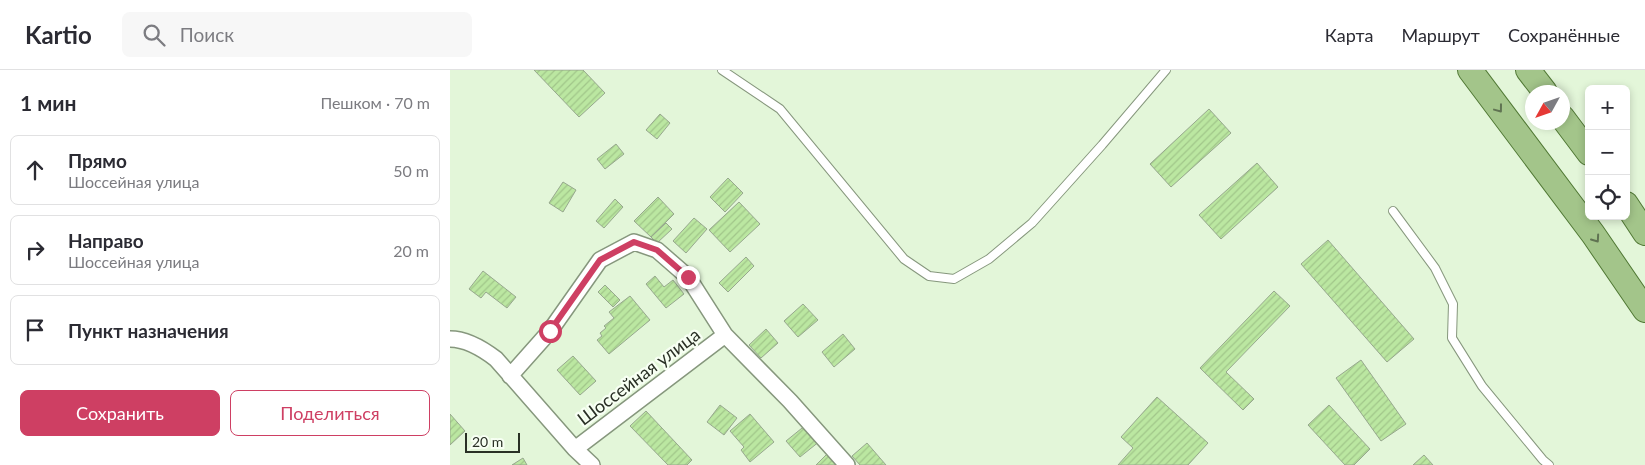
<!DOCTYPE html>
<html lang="ru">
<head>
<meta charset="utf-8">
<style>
	:root { --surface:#fff; --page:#f7f7f7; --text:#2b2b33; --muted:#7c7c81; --line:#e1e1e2; --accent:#ce3f63 }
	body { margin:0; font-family:Lato,sans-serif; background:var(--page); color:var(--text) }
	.controls { position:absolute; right:15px; top:15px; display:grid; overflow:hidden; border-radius:8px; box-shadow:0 2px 8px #0003 }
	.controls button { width:45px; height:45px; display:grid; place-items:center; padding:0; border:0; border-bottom:1px solid var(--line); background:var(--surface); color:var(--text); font:25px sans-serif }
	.compass { position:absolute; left:1075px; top:15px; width:45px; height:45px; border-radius:50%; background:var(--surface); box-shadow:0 2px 8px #0003; rotate:230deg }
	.scale { position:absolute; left:15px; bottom:12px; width:55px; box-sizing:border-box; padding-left:5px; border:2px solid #293025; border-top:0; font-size:14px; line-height:18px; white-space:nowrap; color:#293025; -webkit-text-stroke:4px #f7fff3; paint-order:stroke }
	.stop { position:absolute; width:15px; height:15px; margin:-11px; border:4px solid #ce3f63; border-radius:50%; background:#fff }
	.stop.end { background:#ce3f63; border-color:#fff; box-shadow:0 1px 5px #0008 }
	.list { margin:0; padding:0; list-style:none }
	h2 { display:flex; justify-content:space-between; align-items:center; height:65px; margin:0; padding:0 20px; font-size:21px }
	h2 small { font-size:16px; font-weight:400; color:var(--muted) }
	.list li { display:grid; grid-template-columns:32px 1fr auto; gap:15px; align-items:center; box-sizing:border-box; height:70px; margin:0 10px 10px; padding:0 10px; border:1px solid var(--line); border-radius:8px }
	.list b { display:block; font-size:19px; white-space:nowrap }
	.list p { margin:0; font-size:16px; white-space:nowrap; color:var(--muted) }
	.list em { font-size:16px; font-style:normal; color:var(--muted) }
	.actions { display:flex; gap:10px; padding:15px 20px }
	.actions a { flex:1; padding:11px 0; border:1px solid var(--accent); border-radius:8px; text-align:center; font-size:18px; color:var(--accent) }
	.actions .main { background:var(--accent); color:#fff }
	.icon { flex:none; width:28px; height:28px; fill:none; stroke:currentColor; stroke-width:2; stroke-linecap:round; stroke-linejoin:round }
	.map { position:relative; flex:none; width:1195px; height:395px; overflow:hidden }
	header { display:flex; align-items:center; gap:30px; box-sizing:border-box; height:70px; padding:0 25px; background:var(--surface); border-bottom:1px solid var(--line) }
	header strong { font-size:24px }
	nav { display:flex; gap:28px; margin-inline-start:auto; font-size:18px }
	.search { width:350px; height:45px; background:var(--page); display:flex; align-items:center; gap:12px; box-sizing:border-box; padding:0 18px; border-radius:8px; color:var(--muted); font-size:19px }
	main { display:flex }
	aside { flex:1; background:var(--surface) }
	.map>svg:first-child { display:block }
	.building { fill:url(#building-hatch); stroke:#97a88e }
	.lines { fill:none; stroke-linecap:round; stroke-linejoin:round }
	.lane-casing { stroke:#86977d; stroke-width:10 }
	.street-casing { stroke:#86977d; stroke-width:18 }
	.primary-casing { stroke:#507834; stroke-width:26 }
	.lane { stroke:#fff; stroke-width:8 }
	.street { stroke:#fff; stroke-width:15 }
	.primary { stroke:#a3c58a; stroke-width:24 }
	.oneway { stroke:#607352 }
	.route { stroke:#ce3f63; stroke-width:6 }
	.labels { text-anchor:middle; stroke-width:4.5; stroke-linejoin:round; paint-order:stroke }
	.street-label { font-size:18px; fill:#293025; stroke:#f7fff3 }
</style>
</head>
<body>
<header>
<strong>Kartio</strong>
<div class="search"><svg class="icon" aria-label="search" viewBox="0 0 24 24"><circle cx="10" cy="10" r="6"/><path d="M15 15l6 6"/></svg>Поиск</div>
<nav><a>Карта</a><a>Маршрут</a><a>Сохранённые</a></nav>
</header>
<main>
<aside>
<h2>1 мин<small>Пешком · 70 m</small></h2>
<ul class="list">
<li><svg class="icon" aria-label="ahead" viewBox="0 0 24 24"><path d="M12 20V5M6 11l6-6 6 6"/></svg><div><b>Прямо</b><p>Шоссейная улица</p></div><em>50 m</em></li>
<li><svg class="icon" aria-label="right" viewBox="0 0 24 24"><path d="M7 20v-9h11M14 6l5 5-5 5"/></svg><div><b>Направо</b><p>Шоссейная улица</p></div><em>20 m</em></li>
<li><svg class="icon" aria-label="arrive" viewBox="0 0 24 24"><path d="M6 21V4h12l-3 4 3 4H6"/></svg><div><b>Пункт назначения</b></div></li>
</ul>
<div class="actions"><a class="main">Сохранить</a><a>Поделиться</a></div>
</aside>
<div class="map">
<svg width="1195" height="395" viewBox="0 0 1195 395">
	<defs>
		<pattern id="building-hatch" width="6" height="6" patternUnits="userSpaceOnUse" patternTransform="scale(1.25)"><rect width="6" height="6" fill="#bbe7a1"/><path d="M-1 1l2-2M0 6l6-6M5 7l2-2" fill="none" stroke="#a1c68a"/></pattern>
	</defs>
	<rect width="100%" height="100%" fill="#e3f6d9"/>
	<path class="building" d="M84,0H133L155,23L129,47Z
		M759,39L781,63L721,117L700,94Z
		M210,44L220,53L207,69L196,60Z
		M166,74L174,84L155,99L147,89Z
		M807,93L828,117L771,169L749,145Z
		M278,108L293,123L275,142L260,127Z
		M113,112L126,120L113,142L99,133Z
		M208,127L224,144L201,167L184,151Z
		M165,129L173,137L154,158L146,151Z
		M289,132L310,154L280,182L259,160Z
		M244,148L257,159L236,183L223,171Z
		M216,153L222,159L207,173L201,167Z
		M878,170L964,269L937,292L851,194Z
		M296,187L304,196L278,222L269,213Z
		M33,201L66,227L57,238L36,222L31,228L19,219Z
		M205,206L214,217L223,210L234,224L216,238L196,214Z
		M155,215L170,230L163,237L148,222Z
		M824,221L840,236L776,302L804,329L793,340L750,298Z
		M180,226L200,250L159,284L147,270L152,266L150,263L156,258L154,256L164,248L159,242Z
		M353,234L368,250L348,267L334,251Z
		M316,259L328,273L311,288L299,275Z
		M393,264L405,279L384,297L372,282Z
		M123,286L146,311L130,325L107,300Z
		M911,290L956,354L931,371L886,308Z
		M707,327L758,373L738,395H668L683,378L671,367Z
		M270,335L287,348L274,365L257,352Z
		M879,335L920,379L904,395H895L858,355Z
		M196,341L242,390L237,395H218L180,356Z
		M0,344L15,361L0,375Z
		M300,344L324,372L300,392L291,380L294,377L280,361Z
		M357,354L370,371L350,387L336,371Z
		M417,373L436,395H410L402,386Z
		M379,382L391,395H366Z
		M974,385L983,395H963Z
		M73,388L77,395H62Z"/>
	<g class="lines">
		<g class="lane-casing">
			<path id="lane" d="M272,0L330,39L454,189L479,206L504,209L539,189L582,153L652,75L716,0
				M943,141L985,198L1003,234L1002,268L1032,316L1093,390L1099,395"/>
		</g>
		<g class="street-casing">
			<path id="street" d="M0,269C17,269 33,279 46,289L125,379L142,395
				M60,306L100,261L150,190L184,172L207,180L238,207L275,265L340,331L397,395
				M125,379L275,265"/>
		</g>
		<g class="primary-casing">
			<path id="primary" d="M1020,0L1143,164L1195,240
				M1078,0L1095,22
				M1112,47L1139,83
				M1176,134L1195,163"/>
		</g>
		<use href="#lane" class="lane"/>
		<use href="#street" class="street"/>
		<use href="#primary" class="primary"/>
	</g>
	<defs><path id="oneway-chevron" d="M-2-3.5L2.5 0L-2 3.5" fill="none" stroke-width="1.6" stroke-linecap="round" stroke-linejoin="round" transform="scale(1.25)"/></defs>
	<g class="oneway">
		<use href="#oneway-chevron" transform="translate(1049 39) rotate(53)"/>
		<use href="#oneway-chevron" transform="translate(1146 169) rotate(55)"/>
	</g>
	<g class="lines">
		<path class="route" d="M100,261L150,190L184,172L207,180L238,207"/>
	</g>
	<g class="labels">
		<g class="street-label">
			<text transform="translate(189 307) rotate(-37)" y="6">Шоссейная улица</text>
		</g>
	</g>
</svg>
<div class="controls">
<button>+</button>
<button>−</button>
<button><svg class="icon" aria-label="locate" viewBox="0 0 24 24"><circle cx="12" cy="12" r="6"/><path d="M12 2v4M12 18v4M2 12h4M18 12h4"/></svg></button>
</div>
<svg class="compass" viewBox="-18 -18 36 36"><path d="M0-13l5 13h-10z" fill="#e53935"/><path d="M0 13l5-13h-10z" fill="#7c7c81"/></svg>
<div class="scale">20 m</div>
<div class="stop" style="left:100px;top:261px"></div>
<div class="stop end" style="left:238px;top:207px"></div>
</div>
</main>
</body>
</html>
